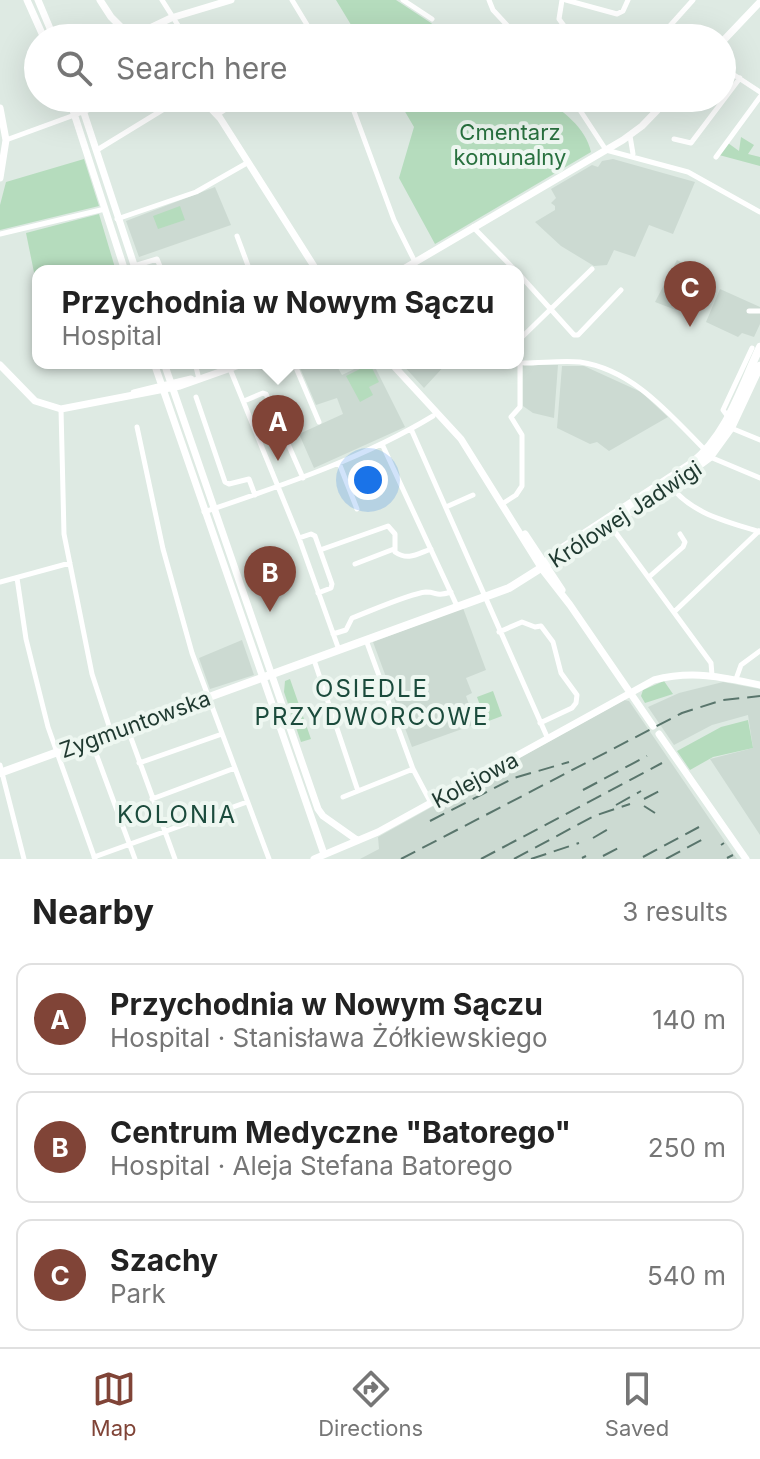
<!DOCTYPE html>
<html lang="en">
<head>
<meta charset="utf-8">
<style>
	:root { --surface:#fff; --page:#f2f2f2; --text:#222; --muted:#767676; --line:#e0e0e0; --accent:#804437 }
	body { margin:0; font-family:Inter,sans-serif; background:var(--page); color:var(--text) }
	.you { position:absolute; left:368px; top:480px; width:28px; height:28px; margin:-20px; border:6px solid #fff; border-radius:50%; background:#1a73e8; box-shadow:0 0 0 12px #1a73e833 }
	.badge { display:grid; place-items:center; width:52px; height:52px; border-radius:50%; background:var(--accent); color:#fff; font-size:26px; font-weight:700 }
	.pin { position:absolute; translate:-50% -66px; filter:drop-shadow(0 2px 4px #0008) }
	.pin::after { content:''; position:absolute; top:42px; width:28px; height:24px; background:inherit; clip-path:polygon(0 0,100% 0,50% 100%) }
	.popup { position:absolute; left:32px; top:265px; width:492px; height:104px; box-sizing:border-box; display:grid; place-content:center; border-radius:16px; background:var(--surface); filter:drop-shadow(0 2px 6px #0005); font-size:26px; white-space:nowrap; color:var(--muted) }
	.popup b { font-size:30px; color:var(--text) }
	.popup::after { content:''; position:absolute; left:50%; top:100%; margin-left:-16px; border:16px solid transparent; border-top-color:var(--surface) }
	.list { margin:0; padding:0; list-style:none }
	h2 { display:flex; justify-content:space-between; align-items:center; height:104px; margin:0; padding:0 32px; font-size:34px }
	h2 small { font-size:26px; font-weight:400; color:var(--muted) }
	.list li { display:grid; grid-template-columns:52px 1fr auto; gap:24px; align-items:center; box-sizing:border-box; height:112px; margin:0 16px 16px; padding:0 16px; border:2px solid var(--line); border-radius:16px }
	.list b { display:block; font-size:30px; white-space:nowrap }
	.list p { margin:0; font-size:26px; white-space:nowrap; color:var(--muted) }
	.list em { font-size:26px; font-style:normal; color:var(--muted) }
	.icon { flex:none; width:44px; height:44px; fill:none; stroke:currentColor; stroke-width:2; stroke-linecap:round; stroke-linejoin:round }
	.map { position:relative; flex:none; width:760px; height:859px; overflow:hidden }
	.search { position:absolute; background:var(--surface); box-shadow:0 8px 32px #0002; left:24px; right:24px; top:24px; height:88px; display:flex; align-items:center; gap:20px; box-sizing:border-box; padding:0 28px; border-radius:44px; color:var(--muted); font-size:30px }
	.sheet { height:488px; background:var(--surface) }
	nav { display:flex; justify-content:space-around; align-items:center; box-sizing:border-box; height:112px; border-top:2px solid var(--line); background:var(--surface); font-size:22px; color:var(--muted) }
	nav a { display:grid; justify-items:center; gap:4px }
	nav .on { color:var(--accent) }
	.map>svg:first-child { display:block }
	.built { fill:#ccdad2 }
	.green { fill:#b5dcbd }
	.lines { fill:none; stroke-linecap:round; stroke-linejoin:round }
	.minor { stroke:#fff; stroke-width:5 }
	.tertiary { stroke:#fff; stroke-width:7 }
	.secondary { stroke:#fff; stroke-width:8 }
	.rail { stroke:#59756c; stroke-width:2; stroke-dasharray:16 8; stroke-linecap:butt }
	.labels { text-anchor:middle; stroke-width:8; stroke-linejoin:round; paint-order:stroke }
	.park-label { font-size:22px; fill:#29713f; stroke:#eef7f1 }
	.street-label { font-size:22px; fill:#1f3930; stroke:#eef7f1 }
	.neighbourhood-label { font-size:24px; letter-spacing:2px; fill:#1b4b3c; stroke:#eef7f1 }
</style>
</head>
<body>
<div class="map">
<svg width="760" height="859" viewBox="0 0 760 859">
	<rect width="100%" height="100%" fill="#deeae3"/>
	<path class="built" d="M613,159L695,182L673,234L649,225L635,257L614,250L607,265L594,266L561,246L535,222L555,210V206L551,203L556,198L551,189L592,165L598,167L602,161Z
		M215,187L231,225L139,257L126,221Z
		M677,260L713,278L676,310L655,302Z
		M720,289L760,307V324L754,337L742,333L738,337L706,322Z
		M298,363H335L342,375L367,363H373L405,427L314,468L299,434L343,414L337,398L316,405Z
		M401,363H447L424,388Z
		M523,365H558L554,418L533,413L523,406Z
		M562,366H584L641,392L668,417L609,451L597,442L590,444L557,428Z
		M463,608L486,670L466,678L472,693L466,696L476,724L412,747L373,642Z
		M242,640L254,675L210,689L199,658Z
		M723,682L760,689V835L710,759L753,748L748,715L712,725L674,745L648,707L679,693Z
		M624,700L629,701L737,859H360L379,849L378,837Z"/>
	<path class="green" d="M336,0H396L431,23L448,38H359Z
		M397,98H541C562,109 586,128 591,152L435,244L399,178L414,127Z
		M741,137L754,145L748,154L760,157V166L719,155L728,143L739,151Z
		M84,159L99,206L0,230V205L6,182Z
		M180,206L185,220L158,229L153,216Z
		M99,214L116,271H38V292L26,233Z
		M370,364L379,382L369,387L373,395L360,402L346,376Z
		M290,679L311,739L301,742L284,692L285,681Z
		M664,681L673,694L645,703L641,696L643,690Z
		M493,691L502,716L486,722L477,697Z
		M748,720L753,748L713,757L690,770L677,751L721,727Z"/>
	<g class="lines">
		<path class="minor" d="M162,0L186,38
			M292,0L315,38
			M403,0L432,19
			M489,0L493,10L519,38
			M562,0L559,19L573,38
			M566,0L617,14L623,11L628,0
			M667,29L680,38
			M659,38L693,0
			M722,67L760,92
			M349,98L394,220L415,262
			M572,98L606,150L688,172L760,212
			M217,115L232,105L230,98
			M630,136L633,154
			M674,139L691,143L740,78
			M6,140L121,98
			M97,150L182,98
			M716,157L760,97
			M117,219L196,192L247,163
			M473,227L516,271
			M0,234L105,209
			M237,236L250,271
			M134,266L157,259L162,271
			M518,273L574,335H578L621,290
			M749,311H760
			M520,360V339L592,269
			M195,363L199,379
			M294,363L319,422
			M524,363C542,363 563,360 580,362C634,370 670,415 706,451
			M492,366L520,363V407L511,417L522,435V486L516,495L502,504
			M230,369L299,538L339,650
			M196,397L225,482L229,484L249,479L255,495
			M244,401L263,393L266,394L303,478
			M61,409L64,534L92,674L111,732
			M729,418L723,410L752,348
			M137,427L163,549L192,653L269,859
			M731,428L760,440
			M411,429L548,739
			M382,444L457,606
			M710,457L760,478
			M339,463L357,509
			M669,484C691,514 726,521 760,532
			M446,507L473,495
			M204,512C283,485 362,459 433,416
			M610,525L711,663L712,675
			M299,538L311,534L315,536L332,584L331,588L318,593
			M320,550L388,526L395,534V552C408,561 417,554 431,549
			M355,564L394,549
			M649,577L683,547L685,542L680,534
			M17,578L26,639L48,727L95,859
			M0,582L70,563
			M674,612L759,531
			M499,632L522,622L535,627L541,626L553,642L561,673L577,695L576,703L572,708L540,723
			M333,634L346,630L352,618C371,611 408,594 426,592C438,592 434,597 451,592
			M366,640L413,769L431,803
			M314,660L358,791
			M736,679L741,665L760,651
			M127,727L175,859
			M91,740L135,859
			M139,763L222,734
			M0,765L24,859
			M343,797L413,769
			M152,799L235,768
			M94,857L247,802"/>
		<path class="tertiary" d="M27,0L44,38
			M38,0L54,38
			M100,0L111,17L132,38
			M131,37L171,18L231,0
			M722,42L760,2
			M69,98L125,271
			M79,98L136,271
			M201,98L220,118L317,271
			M0,108L6,140L0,178
			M400,271L623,140L642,126L669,98
			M154,363L324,854
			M164,363L318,809L323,816L357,840
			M391,363L461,439L542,569L570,605L653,726
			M0,365L35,401L61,409L180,386L245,363
			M134,393L191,379
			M525,534L562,590
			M659,734L746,859
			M314,859L378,832L654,680C692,670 723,677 760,685"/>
		<path class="secondary" d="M544,565L553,554L692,463C728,434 741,387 760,347
			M0,773L509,588L671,486L710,457L731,428L760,366"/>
		<path class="rail" d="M583,790L647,756
			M644,799L665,788
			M616,805L641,791
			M644,806L655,813
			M430,821L514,778L569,762
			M593,838L612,827
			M721,845L724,843
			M603,856L622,846
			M643,857L699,827
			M582,858L586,856
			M727,858L733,855
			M401,859L682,713L723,700L760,696
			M481,859L662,763
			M514,859L594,816L630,804
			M531,859L579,843
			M666,859L705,838"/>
	</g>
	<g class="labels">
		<g class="park-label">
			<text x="510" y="140">Cmentarz<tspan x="510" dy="25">komunalny</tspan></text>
		</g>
		<g class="street-label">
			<text transform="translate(625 514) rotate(-33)" y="8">Królowej Jadwigi</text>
			<text transform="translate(135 724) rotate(-20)" y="8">Zygmuntowska</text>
			<text transform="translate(475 780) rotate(-28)" y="8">Kolejowa</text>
		</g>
		<g class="neighbourhood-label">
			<text x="372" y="697">OSIEDLE<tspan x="372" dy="28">PRZYDWORCOWE</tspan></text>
			<text x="177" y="823">KOLONIA</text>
		</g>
	</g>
</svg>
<div class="you"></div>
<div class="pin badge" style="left:278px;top:461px">A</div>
<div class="popup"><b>Przychodnia w Nowym Sączu</b>Hospital</div>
<div class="pin badge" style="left:270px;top:612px">B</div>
<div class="pin badge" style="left:690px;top:327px">C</div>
<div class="search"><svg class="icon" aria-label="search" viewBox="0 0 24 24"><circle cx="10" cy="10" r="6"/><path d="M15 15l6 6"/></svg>Search here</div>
</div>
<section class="sheet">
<h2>Nearby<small>3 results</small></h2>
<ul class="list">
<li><span class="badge">A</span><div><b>Przychodnia w Nowym Sączu</b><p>Hospital · Stanisława Żółkiewskiego</p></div><em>140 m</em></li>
<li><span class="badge">B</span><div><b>Centrum Medyczne &quot;Batorego&quot;</b><p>Hospital · Aleja Stefana Batorego</p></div><em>250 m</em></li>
<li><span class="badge">C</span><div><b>Szachy</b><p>Park</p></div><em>540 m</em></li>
</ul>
</section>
<nav>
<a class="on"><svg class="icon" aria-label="map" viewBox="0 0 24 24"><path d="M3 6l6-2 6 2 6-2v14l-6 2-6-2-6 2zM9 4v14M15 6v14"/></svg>Map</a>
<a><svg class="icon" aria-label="directions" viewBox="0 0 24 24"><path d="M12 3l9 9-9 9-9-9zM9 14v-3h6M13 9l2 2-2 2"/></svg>Directions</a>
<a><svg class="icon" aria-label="saved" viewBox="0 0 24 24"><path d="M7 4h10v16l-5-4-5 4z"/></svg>Saved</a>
</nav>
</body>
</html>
